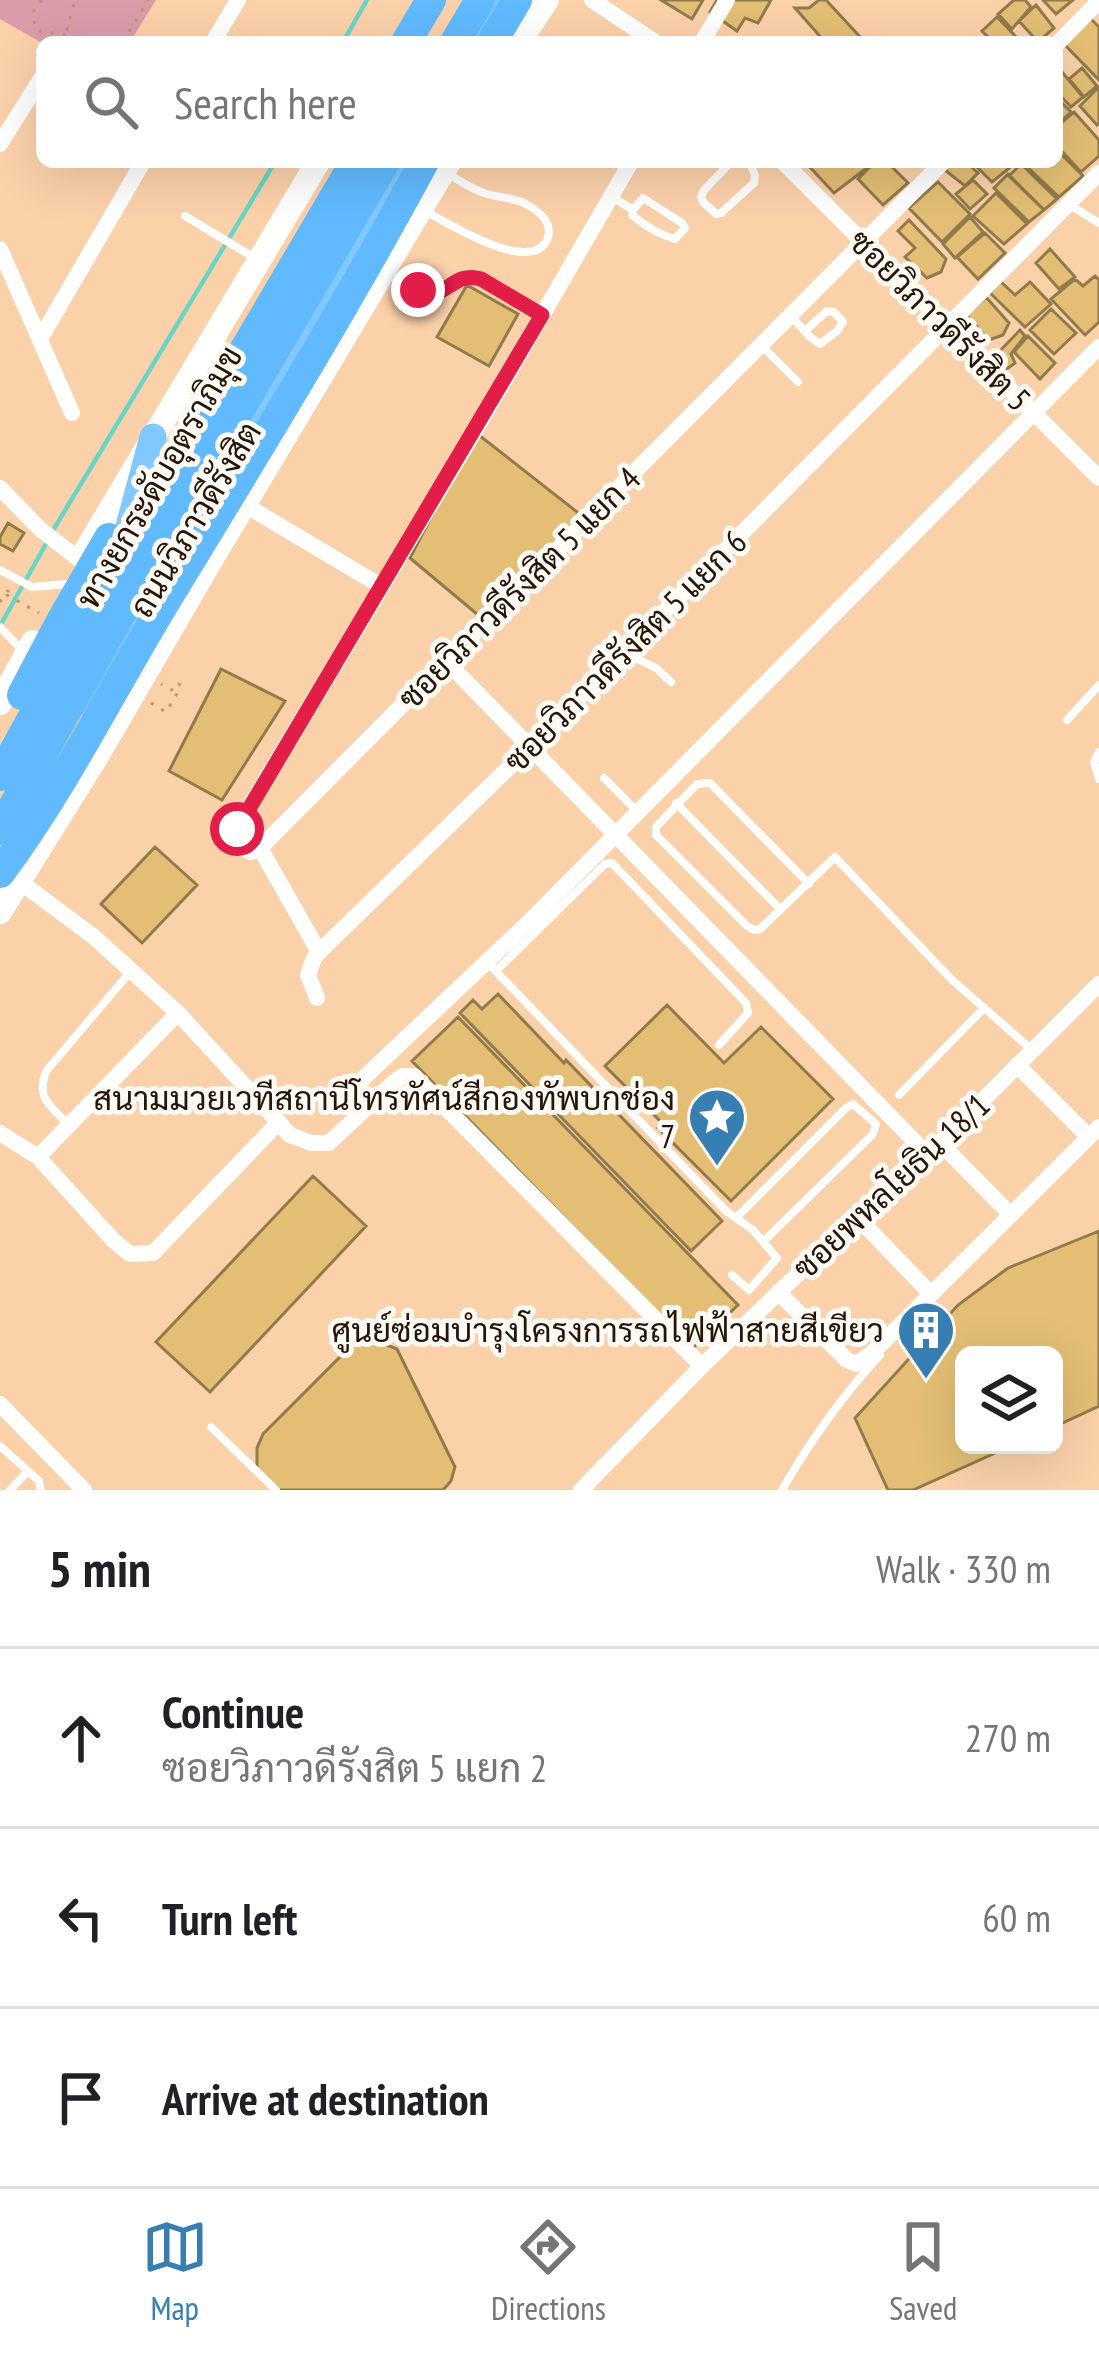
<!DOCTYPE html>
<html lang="en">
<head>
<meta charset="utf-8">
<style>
	:root { --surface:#fff; --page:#f2f2f2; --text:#202124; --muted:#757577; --line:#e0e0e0; --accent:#377eb3 }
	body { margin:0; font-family:"PT Sans Narrow",Sarabun,sans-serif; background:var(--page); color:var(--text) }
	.controls { position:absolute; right:36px; bottom:36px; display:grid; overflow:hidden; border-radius:18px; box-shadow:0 12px 48px #0002 }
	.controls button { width:108px; height:108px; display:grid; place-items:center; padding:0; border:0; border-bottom:3px solid var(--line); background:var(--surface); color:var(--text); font:60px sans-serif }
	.stop { position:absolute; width:36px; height:36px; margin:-27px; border:9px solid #e11d48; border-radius:50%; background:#fff }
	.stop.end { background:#e11d48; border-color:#fff; box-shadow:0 3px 12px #0008 }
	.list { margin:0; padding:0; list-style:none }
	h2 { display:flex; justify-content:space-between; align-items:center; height:156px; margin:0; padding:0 48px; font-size:51px }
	h2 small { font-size:39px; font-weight:400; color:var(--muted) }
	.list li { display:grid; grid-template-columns:78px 1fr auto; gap:36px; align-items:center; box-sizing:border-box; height:180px; padding:0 48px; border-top:3px solid var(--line) }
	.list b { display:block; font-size:45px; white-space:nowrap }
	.list p { margin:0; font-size:39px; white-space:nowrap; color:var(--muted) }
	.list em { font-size:39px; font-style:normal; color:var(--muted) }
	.icon { flex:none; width:66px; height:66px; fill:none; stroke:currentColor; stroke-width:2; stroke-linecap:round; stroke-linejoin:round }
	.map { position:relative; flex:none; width:1099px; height:1490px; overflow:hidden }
	.search { position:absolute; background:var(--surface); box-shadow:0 12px 48px #0002; left:36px; right:36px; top:36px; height:132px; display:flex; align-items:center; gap:30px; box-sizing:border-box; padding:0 42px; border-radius:18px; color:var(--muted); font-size:45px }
	.sheet { height:696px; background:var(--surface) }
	nav { display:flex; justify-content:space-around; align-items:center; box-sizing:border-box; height:168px; border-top:3px solid var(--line); background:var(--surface); font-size:33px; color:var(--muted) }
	nav a { display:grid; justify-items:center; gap:6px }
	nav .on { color:var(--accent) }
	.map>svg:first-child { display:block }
	.green { fill:#db9caa }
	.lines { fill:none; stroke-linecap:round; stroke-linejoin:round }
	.stream { stroke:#69d5c7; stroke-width:4.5 }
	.building { fill:#e3be74; stroke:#917a4b; stroke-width:3 }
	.path { stroke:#b89778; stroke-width:3; stroke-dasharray:3 9; stroke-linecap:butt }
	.service { stroke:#fff; stroke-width:8 }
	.minor { stroke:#fff; stroke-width:16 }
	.secondary { stroke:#fff; stroke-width:24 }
	.trunk { stroke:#80c8fe; stroke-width:27 }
	.motorway { stroke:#61bafe; stroke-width:30 }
	.route { stroke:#e11d48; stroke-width:15 }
	.labels { text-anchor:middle; stroke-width:10; stroke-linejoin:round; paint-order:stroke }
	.street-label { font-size:33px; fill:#251608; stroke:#fefaf6 }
	.poi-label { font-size:33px; fill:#251608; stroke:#fefaf6; text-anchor:end }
</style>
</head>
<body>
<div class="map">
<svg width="1099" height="1490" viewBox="0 0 1099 1490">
	<rect width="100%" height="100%" fill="#fbd1aa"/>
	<path class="green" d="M0,0H156L130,42L42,43L0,19Z"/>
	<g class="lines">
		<path class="stream" d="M343,42L367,0
			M52,532L275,162
			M0,626L47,542"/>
	</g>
	<path class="building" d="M661,0H703L692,19Z
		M717,0H771L758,23L745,18L737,31L710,12Z
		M819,0H826L862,39L859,42H825L795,8H809Z
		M1014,0H1025L1031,7L1012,29L998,14Z
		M1043,0H1073L1056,14Z
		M1036,5L1054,28L1038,42L1019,21Z
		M997,17L1021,42H993L982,31Z
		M1090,18L1099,27V80L1064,44Z
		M1057,66L1083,97L1071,107L1057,92Z
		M1082,68L1097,86L1084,97L1069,79Z
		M1099,87V123L1097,125L1080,106Z
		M1057,98L1071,112L1057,125Z
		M1074,112L1099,140V156L1081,172L1057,146V127Z
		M1057,150L1083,176L1059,197L1022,162H1057Z
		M805,162H863L868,167L834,193Z
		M875,162H887L908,183L883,205L858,179Z
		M952,162H966L978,173L965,186L945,170Z
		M972,162H1017L992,182Z
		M1021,164L1057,199L1044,210L1009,176Z
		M1008,174L1044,210L1029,222L994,188Z
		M973,180L987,194L970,209L956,194Z
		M938,182L970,214L942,242L909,208Z
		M996,193L1027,224L1004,244L973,216Z
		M970,217L983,232L955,258L943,244Z
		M909,220L946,259L941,272L927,278L905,257L915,248L898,231Z
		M985,233L1005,253L978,279L957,257Z
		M1050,249L1075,277L1059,289L1036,263Z
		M1095,276L1099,280V322L1085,335L1051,299L1075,279L1083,286Z
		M1000,281L1015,295L1030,282L1051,304L1025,327L990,293Z
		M467,285L518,314L489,366L437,337Z
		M986,297L1009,323L1003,335L989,340L967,315Z
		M1051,309L1076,333L1054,354L1030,330Z
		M1020,330L1025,336L1011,354L1015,363L1004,371L993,358Z
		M1028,336L1055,363L1040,379L1014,352Z
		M475,432L586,519L484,620L410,558Z
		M8,523L24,533L13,551L0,544V537Z
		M221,669L285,701L222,800L169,771Z
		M155,847L197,885L142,943L101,904Z
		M498,994L564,1063L566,1060L722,1221L691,1251L460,1013L473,1000L482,1009Z
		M667,1005L724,1063L761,1027L833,1099L731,1201L658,1128L663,1124L605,1066Z
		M458,1017L738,1305L692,1349L412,1061Z
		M313,1176L366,1226L210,1392L156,1342Z
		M1099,1231V1406L1054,1427V1355H964V1445H1013L913,1490H888L855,1418L958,1305L1008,1268Z
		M374,1340L397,1349L455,1467L451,1481L443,1490H278L257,1469V1448L263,1434L353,1344Z"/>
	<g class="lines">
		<path class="path" d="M42,0L33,12L35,28C47,38 60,27 77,42
			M64,42L75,0
			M123,42L148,0
			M0,602L10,588L7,595L39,613
			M151,703L166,712L181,687L179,684L174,691L161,684"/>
		<path class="service" d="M731,162L704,190L701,197L703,202L716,214L721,213L754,183L755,176L750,162
			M614,198L633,210L632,215C644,225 660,235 675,239L685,228L682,223L643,198L633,210
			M1070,205L1099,223
			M423,210C445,221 534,279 548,237C551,227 546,219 539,213C519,196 508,200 487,194C472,190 458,180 445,172
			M185,216L258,260
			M386,272C398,279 419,297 434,295C455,292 453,271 481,279L541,314
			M791,316L810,337L820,344L837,331L843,322L834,312L827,311L805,331
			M762,346L798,382
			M0,570L32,587L66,584
			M0,627L21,649
			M627,654L656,668L671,682
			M1067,720L1099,685
			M1099,752L1094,762L1099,779
			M604,778L637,811
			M676,803L780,909
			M809,884L710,783L697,784L656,827V835L747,926L754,930L760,929L835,857L951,979L1031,1049
			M488,963L726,1211L753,1230L777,1258L749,1290L732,1275
			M496,971L605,864L612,863L746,1003L748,1013L719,1045
			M899,1095L984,1008
			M68,1124C49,1105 35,1097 47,1070L131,971
			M736,1218L846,1108L853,1104L876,1124L873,1134L764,1241
			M211,1427L276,1490
			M0,1446L39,1481L41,1490
			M10,1490L28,1471
			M782,1490C809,1443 843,1395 880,1355"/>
		<path class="minor" d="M592,0L655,42
			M213,42L238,0
			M702,42L727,0
			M1057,44L1099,1
			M0,144L42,77
			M783,162L1099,478
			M0,249L72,413
			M40,339L143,162
			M0,488L40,529L80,560
			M245,505L381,586
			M446,661L925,1152
			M260,848L251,852L241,847L236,839L250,806L475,431L631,162
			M19,881L94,937L178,1013L290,1135L311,1143H329L394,1082L403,1076H414L702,1366
			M319,952L260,848L943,162
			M317,998L308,975L314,958L319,952L531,746L1099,173
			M1017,1065L1089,1137
			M353,1088L530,921L1099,347
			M0,1133L38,1157L178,1013
			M940,1143L1011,1215
			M38,1157L114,1241L130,1254L153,1253L279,1122
			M857,1217L930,1293
			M778,1292L847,1360L856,1364L871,1354L1099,1127
			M0,1404L84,1490
			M581,1490L702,1366L925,1152L940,1143L1099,984"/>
		<path class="secondary" d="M519,42L547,0
			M83,555L318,162
			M0,703L33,642
			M0,912L96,758L210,562L449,162"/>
		<path class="trunk" d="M473,42L497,0
			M127,534L153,437
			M88,703L403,162"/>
		<path class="motorway" d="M406,42L431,0
			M455,42L480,0
			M492,42L517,0
			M22,695L61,621L109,538
			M0,776L118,564L355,162
			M0,830L135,588L385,162
			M0,873C61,791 106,701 158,614C249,464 341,316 424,162"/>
	</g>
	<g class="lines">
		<path class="route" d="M237,829L542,315L481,279C450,270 447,304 418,290"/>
	</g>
	<defs>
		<g id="sight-pin" transform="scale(3)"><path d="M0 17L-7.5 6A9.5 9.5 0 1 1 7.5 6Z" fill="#377eb3" stroke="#fefaf6"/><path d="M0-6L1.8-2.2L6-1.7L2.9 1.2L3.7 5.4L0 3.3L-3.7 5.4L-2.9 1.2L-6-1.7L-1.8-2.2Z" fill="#fff"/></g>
		<g id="building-pin" transform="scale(3)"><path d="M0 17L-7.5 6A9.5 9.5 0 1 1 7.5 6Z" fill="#377eb3" stroke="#fefaf6"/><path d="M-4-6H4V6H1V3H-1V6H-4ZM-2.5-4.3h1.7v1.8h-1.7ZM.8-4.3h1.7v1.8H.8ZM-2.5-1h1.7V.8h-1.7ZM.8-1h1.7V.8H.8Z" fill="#fff"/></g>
	</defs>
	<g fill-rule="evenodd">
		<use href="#sight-pin" x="717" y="1117"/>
		<use href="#building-pin" x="926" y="1330"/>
	</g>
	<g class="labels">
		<g class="street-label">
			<text transform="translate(940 320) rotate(45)" y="12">ซอยวิภาวดีรังสิต 5</text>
			<text transform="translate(159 477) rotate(-60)" y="12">ทางยกระดับอุตราภิมุข</text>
			<text transform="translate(195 519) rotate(-59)" y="12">ถนนวิภาวดีรังสิต</text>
			<text transform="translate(519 588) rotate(-45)" y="12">ซอยวิภาวดีรังสิต 5 แยก 4</text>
			<text transform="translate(625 651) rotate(-45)" y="12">ซอยวิภาวดีรังสิต 5 แยก 6</text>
			<text transform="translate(891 1186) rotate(-43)" y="12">ซอยพหลโยธิน 18/1</text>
		</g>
		<g class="poi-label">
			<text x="675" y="1110">สนามมวยเวทีสถานีโทรทัศน์สีกองทัพบกช่อง<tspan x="675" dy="38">7</tspan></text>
			<text x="884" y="1342">ศูนย์ซ่อมบำรุงโครงการรถไฟฟ้าสายสีเขียว</text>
		</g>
	</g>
</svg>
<div class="controls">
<button><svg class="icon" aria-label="layers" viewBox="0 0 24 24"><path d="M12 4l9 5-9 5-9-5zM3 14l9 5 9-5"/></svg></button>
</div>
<div class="stop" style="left:237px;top:829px"></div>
<div class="stop end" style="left:418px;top:290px"></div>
<div class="search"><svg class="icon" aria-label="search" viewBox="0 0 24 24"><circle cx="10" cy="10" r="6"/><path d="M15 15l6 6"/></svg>Search here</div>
</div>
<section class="sheet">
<h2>5 min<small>Walk · 330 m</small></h2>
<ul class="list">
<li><svg class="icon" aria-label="ahead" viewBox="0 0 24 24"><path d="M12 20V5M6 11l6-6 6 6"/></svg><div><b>Continue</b><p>ซอยวิภาวดีรังสิต 5 แยก 2</p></div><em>270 m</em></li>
<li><svg class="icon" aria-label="left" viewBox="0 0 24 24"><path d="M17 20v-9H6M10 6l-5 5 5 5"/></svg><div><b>Turn left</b></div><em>60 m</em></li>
<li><svg class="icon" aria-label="arrive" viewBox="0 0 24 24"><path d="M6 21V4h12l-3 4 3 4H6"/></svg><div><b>Arrive at destination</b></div></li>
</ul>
</section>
<nav>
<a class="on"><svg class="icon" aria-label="map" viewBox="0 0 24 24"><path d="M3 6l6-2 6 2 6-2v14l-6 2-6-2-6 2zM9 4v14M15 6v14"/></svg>Map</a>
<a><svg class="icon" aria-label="directions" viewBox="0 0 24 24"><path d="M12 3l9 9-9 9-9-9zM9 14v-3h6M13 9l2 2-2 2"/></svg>Directions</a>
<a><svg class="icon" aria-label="saved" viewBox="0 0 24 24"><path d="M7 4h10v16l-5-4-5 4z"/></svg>Saved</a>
</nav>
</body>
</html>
